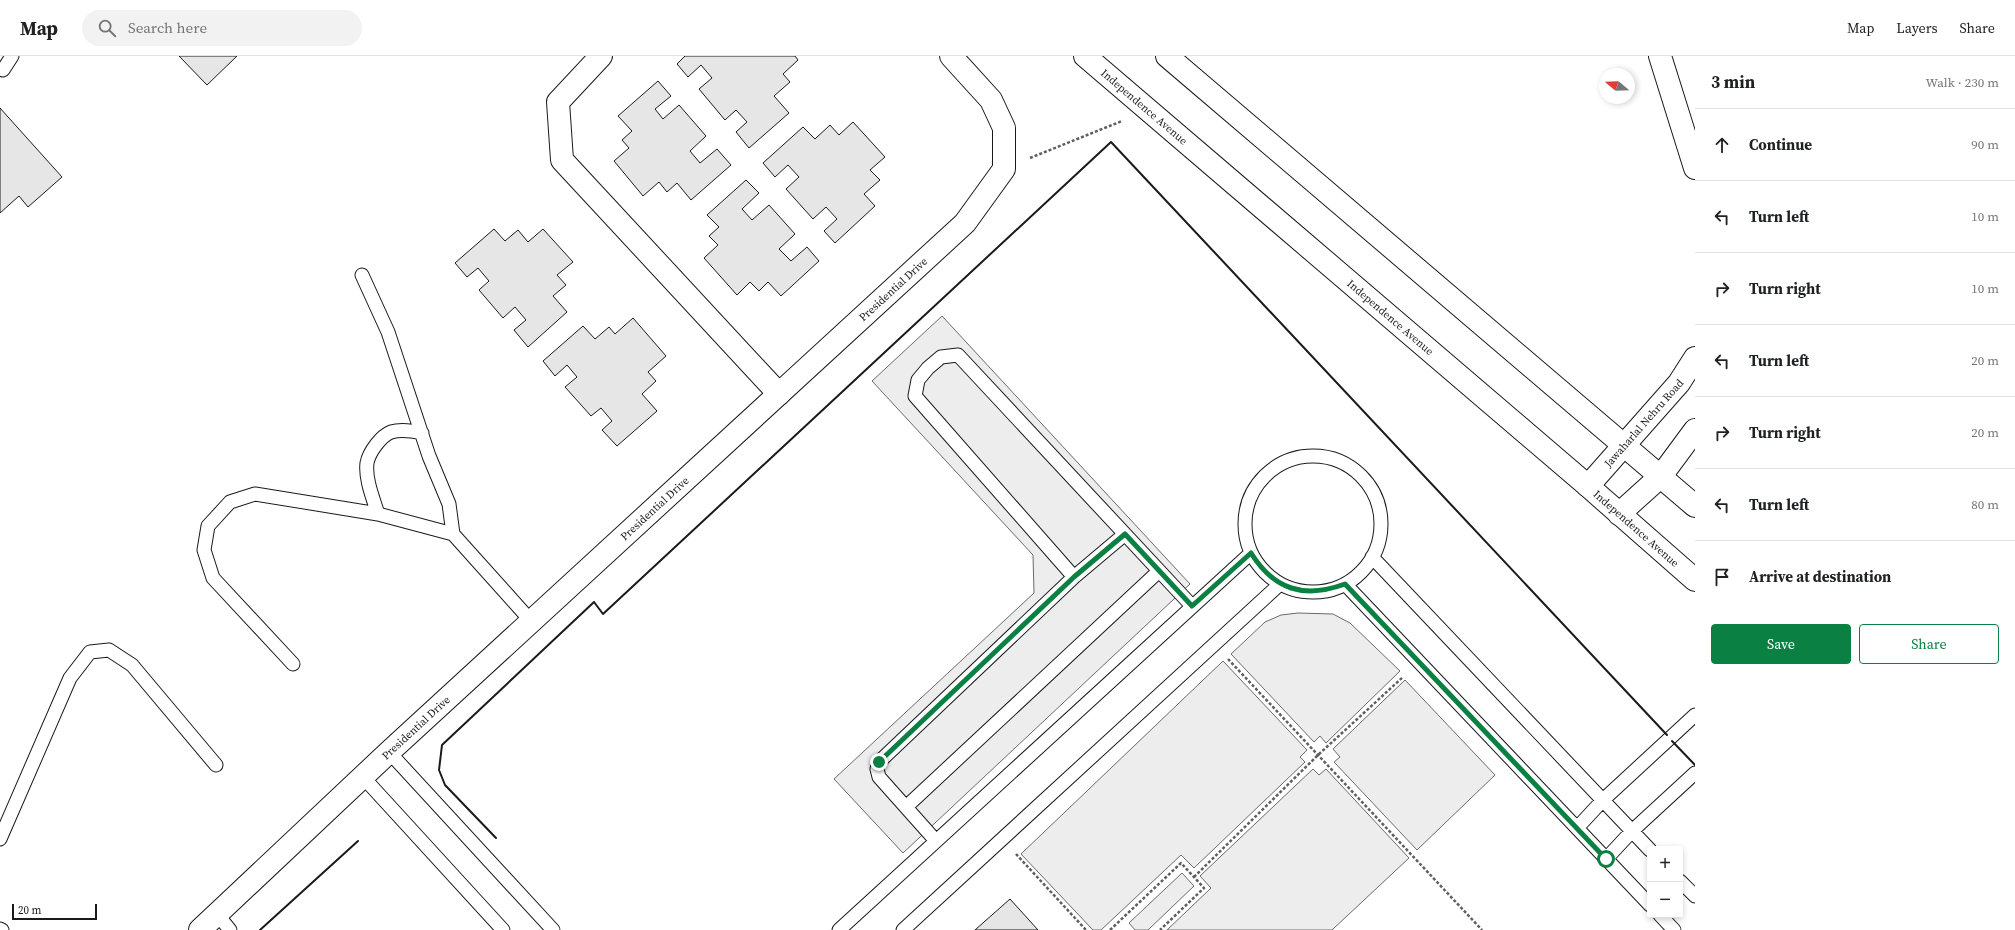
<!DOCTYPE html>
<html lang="en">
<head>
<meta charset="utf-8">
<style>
	:root { --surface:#fff; --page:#f2f2f2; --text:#202124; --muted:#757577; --line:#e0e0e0; --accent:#0b8043 }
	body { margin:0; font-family:"Source Serif 4",serif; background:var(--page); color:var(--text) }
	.controls { position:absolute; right:12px; bottom:12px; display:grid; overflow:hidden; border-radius:4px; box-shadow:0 2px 6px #0003 }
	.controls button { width:36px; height:36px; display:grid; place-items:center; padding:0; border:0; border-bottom:1px solid var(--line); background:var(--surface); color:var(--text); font:20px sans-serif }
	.compass { position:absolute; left:1599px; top:12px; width:36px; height:36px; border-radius:50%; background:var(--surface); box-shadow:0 2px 6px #0003; rotate:289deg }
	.scale { position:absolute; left:12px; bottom:10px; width:85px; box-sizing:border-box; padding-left:4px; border:2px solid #1a1a1a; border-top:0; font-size:11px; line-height:14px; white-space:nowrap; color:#1a1a1a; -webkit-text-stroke:3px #fff; paint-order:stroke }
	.stop { position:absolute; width:12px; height:12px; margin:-9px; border:3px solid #0b8043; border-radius:50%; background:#fff }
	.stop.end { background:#0b8043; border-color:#fff; box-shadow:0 1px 4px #0008 }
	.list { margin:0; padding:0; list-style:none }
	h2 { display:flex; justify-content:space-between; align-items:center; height:52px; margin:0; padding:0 16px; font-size:17px }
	h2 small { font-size:13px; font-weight:400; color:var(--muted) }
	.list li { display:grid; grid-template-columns:26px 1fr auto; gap:12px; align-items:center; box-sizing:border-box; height:72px; padding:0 16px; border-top:1px solid var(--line) }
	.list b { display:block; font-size:15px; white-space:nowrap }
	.list em { font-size:13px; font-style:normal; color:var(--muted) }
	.actions { display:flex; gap:8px; padding:12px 16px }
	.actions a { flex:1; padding:9px 0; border:1px solid var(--accent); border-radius:4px; text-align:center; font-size:14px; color:var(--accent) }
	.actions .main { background:var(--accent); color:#fff }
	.icon { flex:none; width:22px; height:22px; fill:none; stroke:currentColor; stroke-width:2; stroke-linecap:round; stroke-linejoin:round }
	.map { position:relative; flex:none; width:1695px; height:874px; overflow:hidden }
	header { display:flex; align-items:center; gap:24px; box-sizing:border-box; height:56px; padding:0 20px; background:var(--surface); border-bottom:1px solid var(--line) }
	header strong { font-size:19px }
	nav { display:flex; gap:22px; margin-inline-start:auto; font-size:14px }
	.search { width:280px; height:36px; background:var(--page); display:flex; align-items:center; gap:10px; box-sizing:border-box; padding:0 14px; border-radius:22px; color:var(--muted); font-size:15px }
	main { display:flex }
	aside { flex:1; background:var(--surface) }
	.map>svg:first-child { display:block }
	.built { fill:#ededed; stroke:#6a6a6a }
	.building { fill:#e6e6e6; stroke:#1a1a1a }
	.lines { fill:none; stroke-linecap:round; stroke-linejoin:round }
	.service-casing { stroke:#1a1a1a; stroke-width:15 }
	.minor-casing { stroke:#1a1a1a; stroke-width:24 }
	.tertiary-casing { stroke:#1a1a1a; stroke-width:24 }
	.trunk-casing { stroke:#1a1a1a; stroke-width:24 }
	.path { stroke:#5f5f5f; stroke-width:2.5; stroke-dasharray:3 2; stroke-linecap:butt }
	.service { stroke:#fff; stroke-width:13 }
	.minor { stroke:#fff; stroke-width:22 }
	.tertiary { stroke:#fff; stroke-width:22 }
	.trunk { stroke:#fff; stroke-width:22 }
	.wall { stroke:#1a1a1a; stroke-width:2 }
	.route { stroke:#0b8043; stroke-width:5 }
	.labels { text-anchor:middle; stroke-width:3; stroke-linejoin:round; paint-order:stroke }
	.street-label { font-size:11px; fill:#1a1a1a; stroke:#fff }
</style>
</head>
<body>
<header>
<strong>Map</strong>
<div class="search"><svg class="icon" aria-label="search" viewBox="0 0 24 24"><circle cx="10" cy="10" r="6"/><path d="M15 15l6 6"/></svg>Search here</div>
<nav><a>Map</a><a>Layers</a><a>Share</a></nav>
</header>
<main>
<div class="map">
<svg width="1695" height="874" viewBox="0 0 1695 874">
	<rect width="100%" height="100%" fill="#fff"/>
	<path class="built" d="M942,260L1190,528L903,797L834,723L1034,537L1033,499L872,325Z
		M1298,557L1333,558L1350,567L1400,615L1326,687L1320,680L1314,686L1231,598L1265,566L1281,559Z
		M1223,605L1307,694L1300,701L1305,706L1194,812L1181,799L1101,874H1093L1021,798Z
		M1405,624L1495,719L1417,794L1334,706L1340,701L1333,693Z
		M1313,713L1319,719L1326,713L1409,802L1332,874H1167L1211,832L1200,820Z
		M1182,817L1194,830L1148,874H1135L1129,867Z"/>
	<path class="building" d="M179,0H237L207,29Z
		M685,0H795L798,4L783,18L790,26L774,40L789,57L749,92L736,76L747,66L736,54L725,64L699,33L712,22L701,9L688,21L677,8Z
		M658,25L671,40L655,53L663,63L679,49L706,80L690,95L700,107L717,93L731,109L691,144L677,127L667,136L659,126L643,140L614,105L629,92L622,84L632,75L618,60Z
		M0,52L62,121L28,151L19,140L0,157Z
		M853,66L885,101L870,114L880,124L864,138L875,150L835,187L824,175L837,163L826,151L813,163L786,133L799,121L788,109L775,121L763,107L803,71L815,83L830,69L839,79Z
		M746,124L759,137L742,153L752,164L769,149L795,178L779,193L791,205L807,191L819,205L781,240L768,226L759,235L750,226L737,239L704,202L718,189L709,180L719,171L707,159Z
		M494,173L505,185L518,174L528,186L543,173L573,206L557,219L566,229L553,240L567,256L528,291L514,274L526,264L515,251L503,262L479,234L489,225L478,212L467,221L455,207Z
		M633,262L666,300L648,316L656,325L642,338L657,355L617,390L602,374L612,365L601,352L591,360L565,331L577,321L567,309L555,320L543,305L583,270L595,283L609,271L615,278Z
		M1010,843L1038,874H975Z"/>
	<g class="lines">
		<g class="service-casing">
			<path id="service" d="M3,14L12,0
				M362,219L388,276L429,400L449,448L453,478L531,565
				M1245 468a68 68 0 1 1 136 0a68 68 0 1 1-136 0Z
				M378,458C373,442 365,423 367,407C369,396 381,380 391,376C401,373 413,375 422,377
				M1372,501L1650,794
				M1074,521L915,340L918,324L928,312L941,301L958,299L1192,550
				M1345,528L1650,849
				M293,608L213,522L204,494L208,470L230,446L255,438L378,458L453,478
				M389,696L553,874
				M363,721L503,874
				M906,751L1159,515
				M1577,772L1603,744L1695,659
				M0,783L70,622L90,596L109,594L132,609L216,709
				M936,785L879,721L877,713L879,706L1074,521L1125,478
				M1606,803L1632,775L1695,717
				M1680,825L1695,840
				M217,858L230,874
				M1660,859L1674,874
				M0,873L2,874
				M839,874L1251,497
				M903,874L1280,528"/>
		</g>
		<g class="minor-casing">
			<g id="minor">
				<path d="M601,0L558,46L562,104L779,338"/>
				<path id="s1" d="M200,874L389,696L965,167L1004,113V72L991,44L951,0"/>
			</g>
		</g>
		<g class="tertiary-casing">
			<g id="tertiary">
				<path d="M1660,0L1695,112"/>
				<path id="s2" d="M1588,430L1679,327L1695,302"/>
				<path d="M1619,458L1661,420L1695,374"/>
			</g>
		</g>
		<g class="trunk-casing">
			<g id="trunk">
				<path id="s3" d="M1085,0L1588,430L1695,524"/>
				<path d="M1167,0L1695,450"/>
			</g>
		</g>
		<path class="path" d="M1030,102L1122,65
			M1228,603L1482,874
			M1016,798L1086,874
			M1194,821L1318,699L1403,621
			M1110,874L1181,807L1204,832L1160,874"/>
		<use href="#service" class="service"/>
		<use href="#minor" class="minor"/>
		<use href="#tertiary" class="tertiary"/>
		<use href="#trunk" class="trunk"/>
		<path class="wall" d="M1672,685L1695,709
			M496,782L445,729L439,714L442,689L594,546L603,558L1111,86L1667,679
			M260,874L358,785"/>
	</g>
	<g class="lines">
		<path class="route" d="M879,706L1074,521L1125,478L1192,550L1251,497C1274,534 1304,543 1345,528L1606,803"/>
	</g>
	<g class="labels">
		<g class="street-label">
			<text dy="4" stroke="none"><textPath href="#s3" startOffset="78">Independence Avenue</textPath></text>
			<text dy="4" stroke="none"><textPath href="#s1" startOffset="944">Presidential Drive</textPath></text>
			<text dy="4" stroke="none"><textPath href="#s3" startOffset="402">Independence Avenue</textPath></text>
			<text dy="4" stroke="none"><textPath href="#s2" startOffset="84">Jawaharlal Nehru Road</textPath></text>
			<text dy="4" stroke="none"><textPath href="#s1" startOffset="620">Presidential Drive</textPath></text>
			<text dy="4" stroke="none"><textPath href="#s3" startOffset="726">Independence Avenue</textPath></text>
			<text dy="4" stroke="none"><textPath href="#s1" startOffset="296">Presidential Drive</textPath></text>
		</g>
	</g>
</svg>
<div class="controls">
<button>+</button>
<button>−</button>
</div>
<svg class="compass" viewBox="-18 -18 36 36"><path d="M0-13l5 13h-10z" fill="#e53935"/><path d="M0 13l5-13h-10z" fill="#757577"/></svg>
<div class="scale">20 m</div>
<div class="stop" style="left:1606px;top:803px"></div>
<div class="stop end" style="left:879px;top:706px"></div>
</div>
<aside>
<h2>3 min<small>Walk · 230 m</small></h2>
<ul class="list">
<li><svg class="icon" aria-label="ahead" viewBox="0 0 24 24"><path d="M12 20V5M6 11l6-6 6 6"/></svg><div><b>Continue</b></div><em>90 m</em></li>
<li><svg class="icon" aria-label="left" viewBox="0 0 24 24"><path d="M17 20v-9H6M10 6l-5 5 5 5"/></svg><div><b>Turn left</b></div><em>10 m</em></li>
<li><svg class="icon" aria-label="right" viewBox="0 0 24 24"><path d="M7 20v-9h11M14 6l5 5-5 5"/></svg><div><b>Turn right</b></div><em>10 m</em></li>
<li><svg class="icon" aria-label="left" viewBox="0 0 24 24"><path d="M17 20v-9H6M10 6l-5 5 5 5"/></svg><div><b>Turn left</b></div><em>20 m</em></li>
<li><svg class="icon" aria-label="right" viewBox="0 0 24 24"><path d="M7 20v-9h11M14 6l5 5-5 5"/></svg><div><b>Turn right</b></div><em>20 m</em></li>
<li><svg class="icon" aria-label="left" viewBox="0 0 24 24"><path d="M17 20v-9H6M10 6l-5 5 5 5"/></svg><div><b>Turn left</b></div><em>80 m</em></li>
<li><svg class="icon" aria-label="arrive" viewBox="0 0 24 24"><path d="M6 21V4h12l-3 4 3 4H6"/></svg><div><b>Arrive at destination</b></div></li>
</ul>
<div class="actions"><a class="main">Save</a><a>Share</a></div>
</aside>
</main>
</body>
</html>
